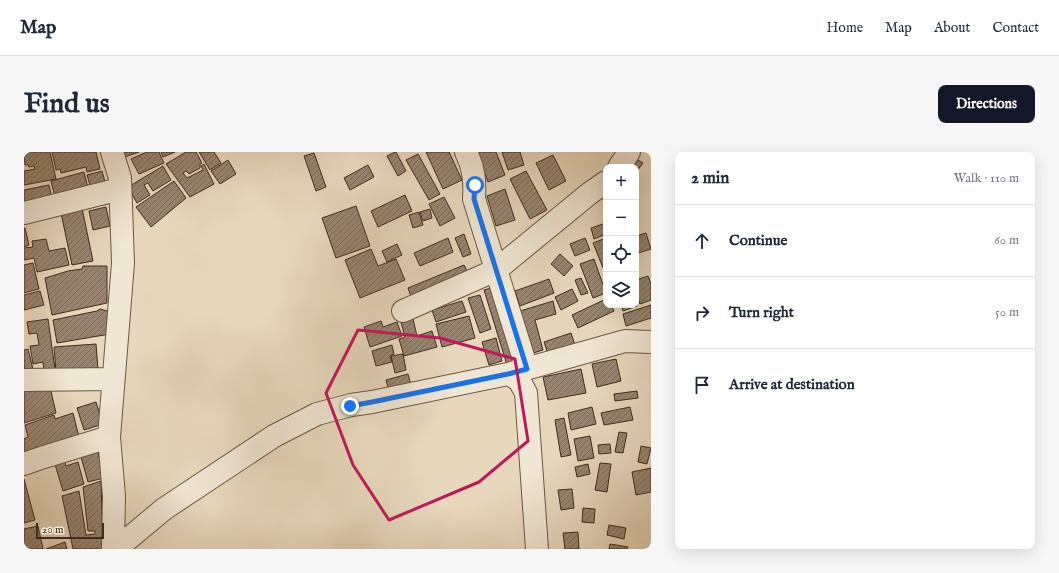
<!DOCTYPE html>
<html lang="en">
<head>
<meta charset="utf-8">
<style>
	:root { --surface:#fff; --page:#f6f6f7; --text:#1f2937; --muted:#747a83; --line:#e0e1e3; --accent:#111827 }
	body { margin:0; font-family:"IM FELL English",serif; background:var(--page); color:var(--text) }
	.controls { position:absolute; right:12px; top:12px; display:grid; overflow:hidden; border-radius:8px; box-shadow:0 4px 16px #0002 }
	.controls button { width:36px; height:36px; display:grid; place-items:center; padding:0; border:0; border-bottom:1px solid var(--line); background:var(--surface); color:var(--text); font:20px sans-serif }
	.scale { position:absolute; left:12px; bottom:10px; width:68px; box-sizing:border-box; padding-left:4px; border:2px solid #412c1f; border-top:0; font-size:11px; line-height:14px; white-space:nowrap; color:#412c1f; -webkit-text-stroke:3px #efe6d3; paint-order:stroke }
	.stop { position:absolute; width:12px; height:12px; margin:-9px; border:3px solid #1a73e8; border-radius:50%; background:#fff }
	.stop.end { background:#1a73e8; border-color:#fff; box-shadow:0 1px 4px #0008 }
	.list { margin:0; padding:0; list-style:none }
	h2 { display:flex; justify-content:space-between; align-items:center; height:52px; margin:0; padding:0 16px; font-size:17px }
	h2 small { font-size:13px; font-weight:400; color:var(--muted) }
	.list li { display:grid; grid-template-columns:26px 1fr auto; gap:12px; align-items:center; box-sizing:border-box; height:72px; padding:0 16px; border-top:1px solid var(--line) }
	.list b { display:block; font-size:15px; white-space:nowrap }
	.list em { font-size:13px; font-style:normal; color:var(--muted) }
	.icon { flex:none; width:22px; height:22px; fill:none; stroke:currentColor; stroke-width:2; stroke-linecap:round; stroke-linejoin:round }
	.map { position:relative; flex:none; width:627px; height:397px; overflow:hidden; border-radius:8px }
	header { display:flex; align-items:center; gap:24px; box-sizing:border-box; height:56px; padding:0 20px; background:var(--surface); border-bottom:1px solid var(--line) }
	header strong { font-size:19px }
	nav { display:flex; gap:22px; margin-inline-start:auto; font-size:14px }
	.intro { display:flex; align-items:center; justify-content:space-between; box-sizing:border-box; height:96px; padding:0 24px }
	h1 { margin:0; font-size:28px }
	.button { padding:10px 18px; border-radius:8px; background:var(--accent); color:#fff; font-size:14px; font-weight:700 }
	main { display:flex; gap:24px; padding:0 24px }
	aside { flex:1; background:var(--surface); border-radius:8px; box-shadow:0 4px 16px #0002 }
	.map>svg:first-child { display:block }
	.building { fill:url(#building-hatch); stroke:#412c1f }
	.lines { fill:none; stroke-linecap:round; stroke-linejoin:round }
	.minor-casing { stroke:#6a5746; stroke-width:24 }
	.minor { stroke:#efe6d3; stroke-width:22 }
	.route { stroke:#1a73e8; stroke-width:5 }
	.marked { fill:none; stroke:#c2185b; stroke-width:3; stroke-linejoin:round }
</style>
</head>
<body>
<header>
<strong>Map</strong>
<nav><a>Home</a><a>Map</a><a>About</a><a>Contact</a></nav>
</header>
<div class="intro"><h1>Find us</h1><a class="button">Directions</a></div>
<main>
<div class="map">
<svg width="627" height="397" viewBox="0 0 627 397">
	<defs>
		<pattern id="building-hatch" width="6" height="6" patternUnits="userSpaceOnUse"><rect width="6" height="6" fill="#978571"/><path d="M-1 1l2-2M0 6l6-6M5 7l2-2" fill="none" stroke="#7d6d5c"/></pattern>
	</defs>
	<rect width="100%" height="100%" fill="#e7d8bc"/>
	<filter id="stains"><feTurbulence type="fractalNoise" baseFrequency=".005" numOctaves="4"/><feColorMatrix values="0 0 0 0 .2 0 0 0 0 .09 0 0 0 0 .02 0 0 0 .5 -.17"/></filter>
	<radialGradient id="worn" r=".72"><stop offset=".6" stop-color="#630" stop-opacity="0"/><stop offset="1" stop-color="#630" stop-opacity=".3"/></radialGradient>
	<path class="building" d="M0,0H26L32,27L0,33V19L11,17L10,14L5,15L4,13H1Z
		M28,0H72L76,17L63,20L62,15L37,21L36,17L32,18Z
		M96,0H115L98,6Z
		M123,0H135L140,11L115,22L107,7Z
		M137,0H151L139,5Z
		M162,0H172L178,11L176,12V16L165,22L162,19L159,21L163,26L179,18L177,14L180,12L190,32L166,45L142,12Z
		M175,0H190L197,11L186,18Z
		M371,0H372L382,19L374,24L363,4Z
		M402,0H425L438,28L419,37Z
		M453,0H472L481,23L464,30Z
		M478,0H496L500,13L484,18Z
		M290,1L302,35L292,39L280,4Z
		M394,2L416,42L405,48L382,8Z
		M529,3L542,29L525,38L512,11Z
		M609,5L619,11L613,19H612V15H606Z
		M204,8L212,22L196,32L187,19Z
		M344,13L350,25L326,38L320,26Z
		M139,14L147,28L129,39L124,31L120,33L126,43L113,51L104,35Z
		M78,19L83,37L68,40L63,23Z
		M502,19L523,58L506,67L486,27Z
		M60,20L65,40L32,49L27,29Z
		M150,29L162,46L127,75L112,55Z
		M25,33L29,52L0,57V38Z
		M481,37L491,68L472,74L463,44Z
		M381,43L388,59L354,75L347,59Z
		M420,45L431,66L416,74L405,52Z
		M332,54L346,94L312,106L298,66Z
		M82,55L86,74L69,78L65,59Z
		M58,56L69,109L48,113L37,61Z
		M406,57L408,66L399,69L396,60Z
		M395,60L399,73L389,76L385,63Z
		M582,71V82L570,87L567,76Z
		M0,76H1L5,93L0,95Z
		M622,81L627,97L614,101L612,96V84Z
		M440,82L447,102L439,105L431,86Z
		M424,86L429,100L396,114L390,101Z
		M561,86L566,98L551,104L546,92Z
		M582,86V123L569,91Z
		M22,87L25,99L41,96L45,113L13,120L10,106L0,108V96L9,95L8,89Z
		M373,92L378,103L363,110L358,99Z
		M347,97L354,114L372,107L381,128L336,146L321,108Z
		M536,102L549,114L540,124L527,112Z
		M570,107L582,141L569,146L556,112Z
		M9,111L15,137L0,141V113Z
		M440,113L445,123L389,150L384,136Z
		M59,114H83V151L28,163L21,126L44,119L58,117Z
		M624,124L627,132V148L616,152L612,140V128Z
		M557,126L564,141L557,143L551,128Z
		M525,127L530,141L496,154L491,139Z
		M471,135L493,210L483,213L460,138Z
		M548,137L554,149L537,158L531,145Z
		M16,139L20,153L0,158V143Z
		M456,143L467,177L456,181L444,146Z
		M582,147V153H587L590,159L554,176L548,163Z
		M438,149L442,160L412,170L408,158Z
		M529,149L532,162L511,168L519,198L506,202L496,159Z
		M612,151L613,154L599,159L597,153H612Z
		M627,153V166L602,174L599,162Z
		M76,157L87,160L86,182L33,191L29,168L73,159Z
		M445,164L451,186L418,195L412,172Z
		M24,167L31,217L20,219L19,210L9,212L6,194L15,193L13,181L5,182L3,170Z
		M389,167L393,184L408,179L413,195L380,204L375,187L381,185L377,170Z
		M357,169L359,175L373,170L378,184L346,195L340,175Z
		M547,181L551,193L524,202L520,190Z
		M472,186L478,209L465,213L458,190Z
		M72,192L74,218L32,220L30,195Z
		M368,193L370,202L366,204L368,210L352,214L348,199Z
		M4,197L10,221L0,223V198Z
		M379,202L382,218L371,221L367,204Z
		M592,207L597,229L573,235L568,212Z
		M557,217L562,241L524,248L519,225Z
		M384,222L387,233L365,239L362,228Z
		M0,233L26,235L32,261L0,271Z
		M613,239L614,246L591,249L590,242Z
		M72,250L79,272L60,278L53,256Z
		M568,255L572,272L547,278L544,261Z
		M606,255L609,268L580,273L577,261Z
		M49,261L57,293L0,309V287L4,285L1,273L30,263L31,267Z
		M540,266L547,303L537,305L531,268Z
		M595,280L603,281L599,301L591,300Z
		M566,284L570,306L554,309L550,287Z
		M72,292L80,326L64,330L57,305Z
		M586,292L587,301L575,302L574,293Z
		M617,294L627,296L623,312L614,310Z
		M39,303L42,314L54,310L60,332L39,339L29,306Z
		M576,311L587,312L583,340L571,338Z
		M564,312L566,322L553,325L551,315Z
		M627,316V340L612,343L608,320Z
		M0,327L11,368L0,371Z
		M77,329L79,397H49L38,344L55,339L62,383L71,382V379H64L59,335Z
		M548,337L550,356L537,358L534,338Z
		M559,356L571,357L570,371L558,370Z
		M585,373L602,376L600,387L583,383Z
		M14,374L19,397H0V377Z
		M554,380L555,397H541L539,381Z
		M41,390L43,397H22Z
		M586,392L604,395L603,397H585Z"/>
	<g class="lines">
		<g class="minor-casing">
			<path id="minor" d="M88,0L96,26L99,111L85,285L90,344L89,397
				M442,0C450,16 451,29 450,47L503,217
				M595,15L605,0
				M0,61L96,37
				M379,159L472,118L566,41L582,30
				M484,222L495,228L502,241L513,397
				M0,228L89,227
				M0,312L17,306L85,285
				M92,397L140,357L250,284L293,262L327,253L348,250L484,222L601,189L627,190"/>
		</g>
		<use href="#minor" class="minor"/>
	</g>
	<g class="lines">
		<path class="route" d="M326,254L348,250L484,222L503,217L450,47L451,33"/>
	</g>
	<path class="marked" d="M334,178L416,186L491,207L504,289L455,330L365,368L329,313L302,241Z"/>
	<rect width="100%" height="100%" filter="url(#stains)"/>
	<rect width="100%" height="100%" fill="url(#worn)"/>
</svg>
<div class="controls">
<button>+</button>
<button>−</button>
<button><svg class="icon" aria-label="locate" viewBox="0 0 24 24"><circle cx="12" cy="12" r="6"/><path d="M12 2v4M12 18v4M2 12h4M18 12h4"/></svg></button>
<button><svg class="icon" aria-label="layers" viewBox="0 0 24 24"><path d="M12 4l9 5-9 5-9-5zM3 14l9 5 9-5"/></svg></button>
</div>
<div class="scale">20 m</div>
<div class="stop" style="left:451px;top:33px"></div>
<div class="stop end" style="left:326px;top:254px"></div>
</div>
<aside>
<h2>2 min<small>Walk · 110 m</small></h2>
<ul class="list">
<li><svg class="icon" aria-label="ahead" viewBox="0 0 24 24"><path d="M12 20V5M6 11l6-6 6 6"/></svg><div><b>Continue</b></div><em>60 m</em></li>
<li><svg class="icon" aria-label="right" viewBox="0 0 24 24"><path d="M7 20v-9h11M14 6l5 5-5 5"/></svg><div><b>Turn right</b></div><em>50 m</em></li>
<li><svg class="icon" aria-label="arrive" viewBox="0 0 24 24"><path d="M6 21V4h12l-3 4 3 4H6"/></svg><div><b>Arrive at destination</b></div></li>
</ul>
</aside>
</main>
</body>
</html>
